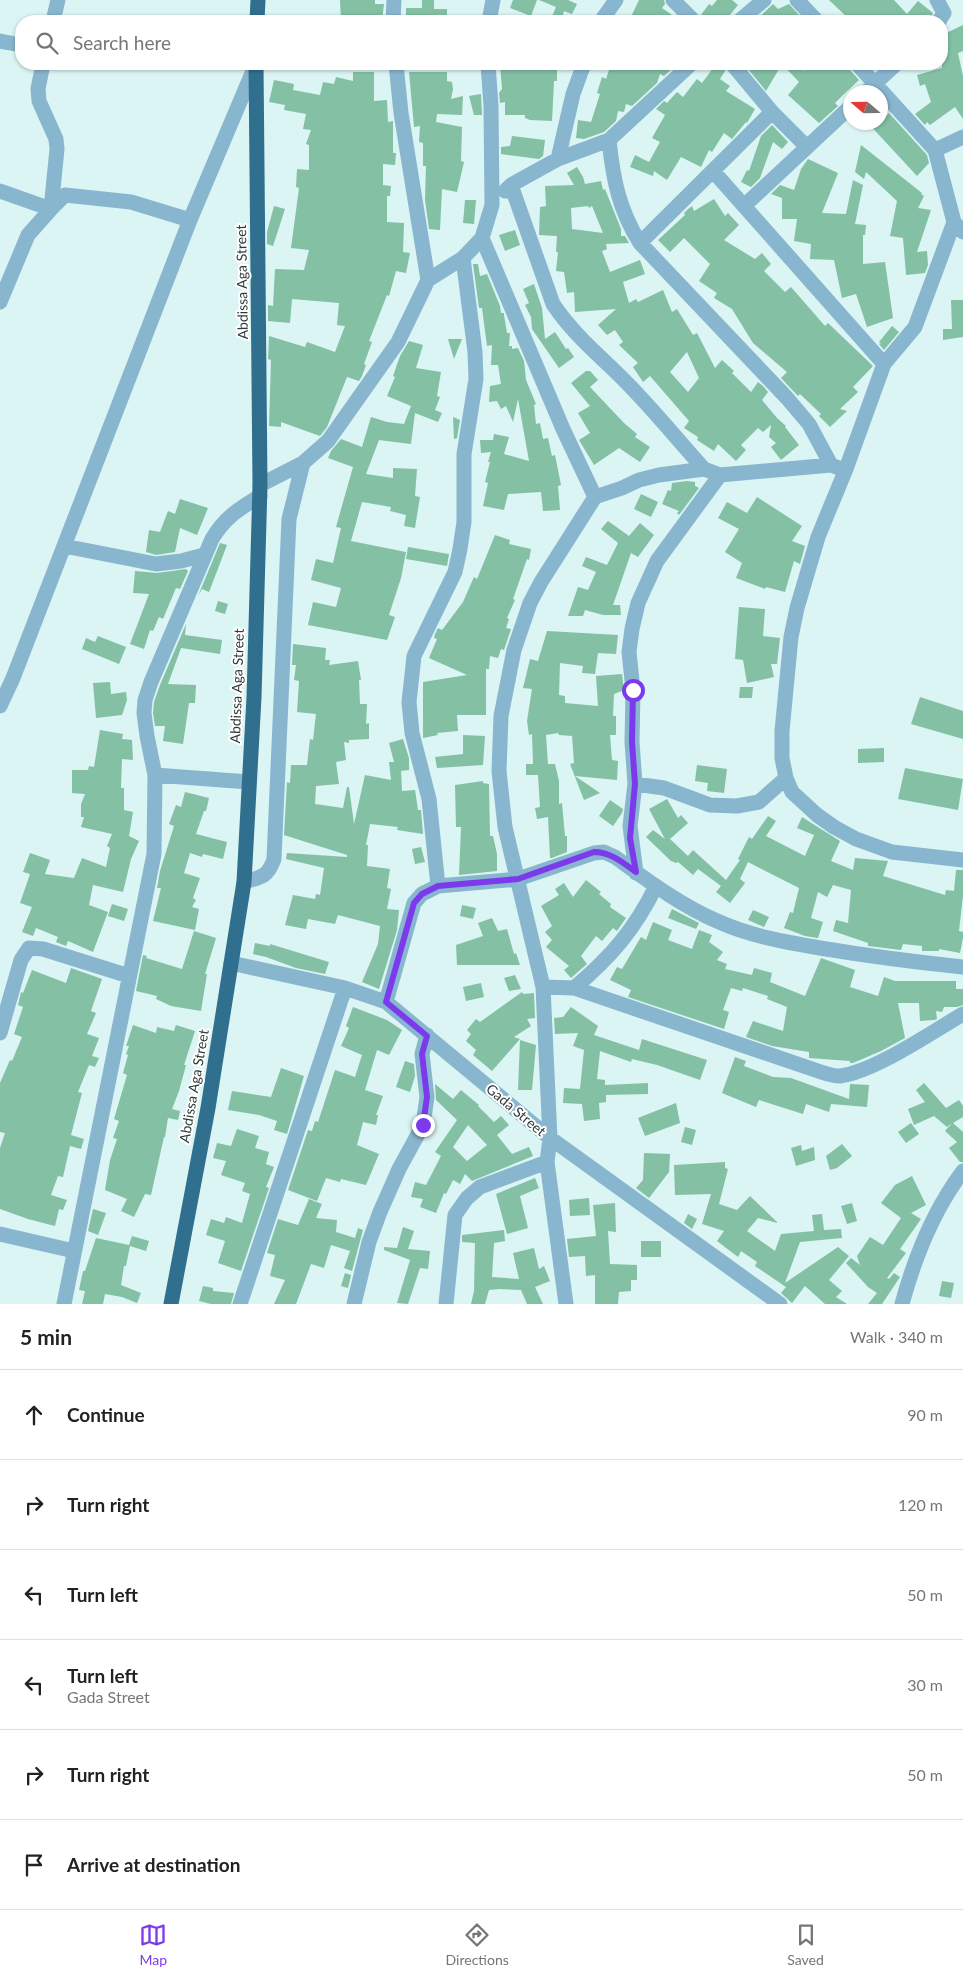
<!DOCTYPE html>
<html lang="en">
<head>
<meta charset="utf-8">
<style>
	:root { --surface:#fff; --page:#f2f2f2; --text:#222; --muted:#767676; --line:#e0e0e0; --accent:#7c3aed }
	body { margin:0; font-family:Lato,sans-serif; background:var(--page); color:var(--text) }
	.compass { position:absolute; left:843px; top:85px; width:45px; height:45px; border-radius:50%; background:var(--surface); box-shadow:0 1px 4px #0004; rotate:290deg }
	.stop { position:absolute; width:15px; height:15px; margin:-11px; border:4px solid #7c3aed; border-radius:50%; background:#fff }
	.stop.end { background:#7c3aed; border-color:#fff; box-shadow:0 1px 5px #0008 }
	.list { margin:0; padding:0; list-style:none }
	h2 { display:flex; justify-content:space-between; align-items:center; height:65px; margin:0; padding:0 20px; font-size:21px }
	h2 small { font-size:16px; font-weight:400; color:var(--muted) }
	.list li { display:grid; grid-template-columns:32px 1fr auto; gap:15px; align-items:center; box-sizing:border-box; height:90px; padding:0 20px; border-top:1px solid var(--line) }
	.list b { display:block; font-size:19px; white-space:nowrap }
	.list p { margin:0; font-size:16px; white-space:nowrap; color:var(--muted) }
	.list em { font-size:16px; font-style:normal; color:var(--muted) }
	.icon { flex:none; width:28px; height:28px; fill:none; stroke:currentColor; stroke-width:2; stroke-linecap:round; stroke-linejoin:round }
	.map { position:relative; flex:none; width:963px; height:1304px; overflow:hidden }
	.search { position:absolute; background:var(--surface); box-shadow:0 1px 4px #0004; left:15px; right:15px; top:15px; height:55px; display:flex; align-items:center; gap:12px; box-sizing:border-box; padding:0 18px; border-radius:20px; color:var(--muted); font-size:19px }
	.sheet { height:605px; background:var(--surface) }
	nav { display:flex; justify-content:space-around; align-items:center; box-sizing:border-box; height:70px; border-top:1px solid var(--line); background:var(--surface); font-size:14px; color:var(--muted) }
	nav a { display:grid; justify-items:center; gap:2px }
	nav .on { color:var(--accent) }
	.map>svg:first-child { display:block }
	.building { fill:#83c0a4; fill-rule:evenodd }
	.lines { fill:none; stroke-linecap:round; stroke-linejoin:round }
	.minor { stroke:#89b6cf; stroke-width:15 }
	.highway { stroke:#30708e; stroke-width:15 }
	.route { stroke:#7c3aed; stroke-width:6 }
	.labels { text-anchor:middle; stroke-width:4; stroke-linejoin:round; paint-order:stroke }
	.street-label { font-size:14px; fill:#303a3a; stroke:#fff }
</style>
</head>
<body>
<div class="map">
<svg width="963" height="1304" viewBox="0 0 963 1304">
	<rect width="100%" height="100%" fill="#dbf4f4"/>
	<path class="building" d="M340,0H375V4H384L382,21H341Z
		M422,0H434V9H447V21H406V8H422Z
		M513,0H537L531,16L510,8Z
		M539,0H568L577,4L572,14L564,11L561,21H550L556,7Z
		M639,0H664L665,4L662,8L681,21H629Z
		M717,0H732L738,5L725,21H703L701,15L709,4L712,6Z
		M829,0H894L907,14L918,1L933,13L930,21H851Z
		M773,4L778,9L789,4L802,18L798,21H793L788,16L783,21H755Z
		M963,25V51L958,53L963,76V119L955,107L930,125L927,122L925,125L915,114L931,102L925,84L920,86L917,75L942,68V35Z
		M500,64H557V81H554L552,121L530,120L525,118V115H505V102L500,103L499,93L502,89Z
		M611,64H677L664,76L660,74L657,83L632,106L626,104L624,112L618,111L616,121L604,132L584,139L576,138L578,120L591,122L600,94L597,93L602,77L606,79Z
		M716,64H723L725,71L720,79L730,86L726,91L755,109L747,123L746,122L732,139L724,133L712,152L709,150L701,167L681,157L667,180L654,171L653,176L630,167L635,155L649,162L660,142L652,138L665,115L656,109L664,101L667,103L677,92L683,97L697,79L702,83Z
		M744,64H782L766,91Z
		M782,64H797L804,71L809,64H847L850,70L859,80L842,96L835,103L838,106L819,123L788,95L799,82Z
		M353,72H374V101L387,100L388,122L393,121V153H396L395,165L383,164V185L391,186L390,196H387V222L404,223L403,252L410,253L406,273L396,271L389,296L387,295L369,341L372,342L364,364L366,365L362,376L359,381L347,377L327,427L320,436L281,422V427L269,426L271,360L268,359L269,336L305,347L307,342L335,352L345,326L337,325L339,303L292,299L290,323L268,321V305L273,306L275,269L304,270L309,250L291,248L299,188L296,187L297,169L309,170V145L306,144L311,130L303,129L306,114L284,110L285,105L269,102L274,80L294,84L293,90L320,95L323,82L334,84L336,77L353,81Z
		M409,72H447V81L452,82L453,89L451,99L463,96L462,115L437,114L436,122L462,127L461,161L464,162L457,192L442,189L440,230L429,229L425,200L426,166H423V143L419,142L420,126L414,127Z
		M481,94L482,115H474L469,96Z
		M889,113L927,155L929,163L917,176L867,122H880Z
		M772,125L788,142L782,149L773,142L760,178L751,187L741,182L747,170L749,171L761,136Z
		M512,136L545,140L543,156L539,159L501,154V147L510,146Z
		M861,145L922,193L921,194L924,196L918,208L931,210L917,252L927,251L928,265L925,273L906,275L903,238L890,236L897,201L866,172L864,179L855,172Z
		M808,159L838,173L822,213L846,214L853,180L863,185L855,224L866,225L865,235H863V264L885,262L893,318L867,327L856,294L842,298L834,260L810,259L811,244L794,241L797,219H782V198L771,194L780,185L794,190L801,169Z
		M577,167L583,177L585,184L601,181L603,190L605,189L621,229V236H625L629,243L606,244L607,249L602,251L610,272L640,260L645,274L623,282L629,303L636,299L638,302L663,290L672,312L677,309L693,335L697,333L715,368L722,360L734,371L732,373L751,392L758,382L763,386L768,392L762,400L777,418L786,426L785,427L799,445L781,460L771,447L776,443L769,437L771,425L763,432L758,428L741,445L746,450L736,461L718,444L714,451L697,440L698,437L684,428L689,421L650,376L643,382L633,367L638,363L619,345L623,342L615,330L607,335L598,325L616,309L575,312L574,292L567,293L564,272L556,271L558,252H556L557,236L539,235L540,207L546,206L545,186L574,185L567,173ZM588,206L589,208L592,206L603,233L572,229L571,208ZM687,352L699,378L688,392L670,372Z
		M714,199L725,216L728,213L739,225L724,240L755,259L762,253L771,264L764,271L785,292L791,287L825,326L828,323L873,366L853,387L858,392L840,409L847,411L830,427L819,416L821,414L800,394L798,396L781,378L787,372L753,343L732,309L714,298L717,293L699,281L710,264L684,238L670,252L658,240L685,215L684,213L688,209L692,206L694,211Z
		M465,200H476L474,224L463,223Z
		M274,206L285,209L273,246L267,244V232Z
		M515,230L520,245L505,251L499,235Z
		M473,264H478L480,276L487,274L500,306L501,313H504V315L507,333H510L509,346H512V349L518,348L524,361L526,380L536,404L534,405L536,424L540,423L543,439L548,438L552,456L555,455L561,485L558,486L560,510L543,511L541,492L508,494L504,510L483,506L488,483L485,482L490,462H488L491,452L481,453L480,440H493L494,434L509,437L504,454L529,461L518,399L513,422L506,406L501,409L497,401L489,402L490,386L501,384L498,365H491L492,345L487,346L482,308H479Z
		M534,284L542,308L545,339L555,332L566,349L568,348L574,357L559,368L532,329L531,317L525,305L529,303L523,289Z
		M951,300H963V337L943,340V329H952Z
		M892,326L899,332L884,350L879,344L881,343L879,342Z
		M448,339H462L454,359Z
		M409,341L423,345L416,368L441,372L437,396L440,397L435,410L442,413L438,422L415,413L411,444L379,440L366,474L393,478V468L417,469L415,496L420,497L415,528L404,526L406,515L390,511L391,507L362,502L351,541L406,552L401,578L389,615L395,617L387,640L308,625L313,602L336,607L341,588L311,580L316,559L333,563L341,528L336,527L353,467L328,458L331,451L341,439L362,447L371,417L387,422L404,424L411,406L387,396L395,377L393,376L400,356Z
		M586,371H590L598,380L590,387L624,423L637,434L635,437L650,447L640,462L619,448L594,465L579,440L590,433L578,413L590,406L571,383Z
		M453,417L460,420L457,438L454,439Z
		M687,481L695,482V486L699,488L679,515L677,513L679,511L662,504L668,490L671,491L672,483Z
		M641,494L658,502L651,517L634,509Z
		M757,497L802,526L792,541L805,546L800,564L794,561L785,592L766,587L765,589L736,578L742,563L725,552L739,529L718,518L727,502L747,513Z
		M180,499L208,508L197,535L180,528L175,552L156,555L146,552L149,530L160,532L168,511L175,514Z
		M608,521L629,536L640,523L654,535L638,557L631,553L613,605H620L621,615H603L585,610L583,616H568L578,587L588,590L596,572L582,566L586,557L607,565L618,543L601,529Z
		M495,535L510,540L509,544L531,549L529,560L527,559L513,599L515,600L507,618L509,619L506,628L511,629L504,650L501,649L498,658L490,656L489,669H486V715H457L458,731L437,733L438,735L423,738V682L467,675L429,658L437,639L434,638L435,634L438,628L442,630L463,602L474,577L477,579Z
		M220,543L227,545L209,592L202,589L198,596Z
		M408,547L449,554L447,566L406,559Z
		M186,569L188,571L180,589L176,588L163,619L159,617L153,631L150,630L144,649L130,644L149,594L133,593L135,571L157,573Z
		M218,601L228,604L225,614L215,611Z
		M739,607L765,609L763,636L780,638L777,664H771L774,677L747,683L743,660L735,659Z
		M186,624L185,635L222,640L220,654L181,648L168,684L196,685L195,703H189L183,744L163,741L165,726H155L153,713L154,702L160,685Z
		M547,631L618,635L616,654L598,653L595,674L582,673L583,666L560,663L559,695L565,696V703L598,706L596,676L622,674L624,690L614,694L613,716H616V735H610L612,760L618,761L617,780L575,776L600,793L584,800L570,764L574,763L572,736L559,735L558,733L546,735L548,764H555L559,781V804L562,803L565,836H567V852L552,858H550L548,817L537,819L535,808L540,807L538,775H526V764H533L532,734L529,735L527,721L532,689L523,688L530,659L538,661Z
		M98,636L126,647L119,664L82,649L86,638L95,642Z
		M293,644L326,648L325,660H330L329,665L358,661L361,680H359L360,704H367L366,724L369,723V739L349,740V743L344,742L346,760L336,762L339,784L316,786L315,804L343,808L347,787H349L354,824L365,775L391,780L389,762H394L389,743L403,739L409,758V770L401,771L402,791L415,790L418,810H421L423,834L397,830L398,827L370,824L366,845H368L367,866L390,869L387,888L391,889L387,909L399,910L397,930L379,989L362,982L378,944L380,926L338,915L335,924L308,919L306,929L285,925L293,895L315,899L316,894L320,895L324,868L286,859L287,853L347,857V855L284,835L287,782L290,783L291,765H307L310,739L313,740L316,714L297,712L299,681L294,680L296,665H292Z
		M110,682L111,694L126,692L127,700L122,715L96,718L93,683Z
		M740,687H753L752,698H739Z
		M920,697L963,711V739L911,724Z
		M100,730L123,734L122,739L132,740L133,760L122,759L121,788H124V810L133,812L129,836L139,841L131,859L123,892L93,885L89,905L108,912L93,952L68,941L66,946L56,942L58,937L36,928L33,936L22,932L32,907L20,903L30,874L23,872L30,853L50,860L45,874L74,878L82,858L106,867L110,848L107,846L112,834L81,827L84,817H81V804L85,794L72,793V770H88L89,766L94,767Z
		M463,735L485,736L483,765L437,768L435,757L463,754Z
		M884,748V762L858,763V749Z
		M697,765L727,769L724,793L707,791L708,783L695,781Z
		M905,768L963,779L958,810L898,799Z
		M483,781V783L489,784L490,836H493L497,854V871L459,875L461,827H456L455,785Z
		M185,792L209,798L206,811H204L196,834L227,842L223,859L203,854L202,857L190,853L184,873L200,878L193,898L196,900L192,907L199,909L195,930L153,921L161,888H157L160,871L174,826L169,824L176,805L181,807Z
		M667,799L678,818L681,815L688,823L670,839L688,856L693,850L726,880L740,860L738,859L749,837L752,839L768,816L776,821L766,836L805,856L814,835L797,828L802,817L840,841L831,861L853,870L855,858L888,861L883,876L945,895L946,890L954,891L956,870H963V896L959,931L963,932V938L960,953L939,949V951H922V946L903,944L901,950L868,946V943L833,931L836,920L848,923L851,890L833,885L827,897L818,892L811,918L823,922L818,938L805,936L784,928L790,912L793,913L799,888L748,862L740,879L745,883L730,903L716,892L721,886L698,869L693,875L678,862L676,863L671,861L646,837L653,830L665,839L649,809Z
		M610,800L623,809L622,813L613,826L599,816Z
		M421,847L425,862L415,864L412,849Z
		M586,880L601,892L599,894L611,904L610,907L626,918L617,931L613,928L602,941L596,936L581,956L587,964L571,978L564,970L569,966L546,947L552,940L545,932L552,926L541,906L559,895L555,889L564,883L573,897Z
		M112,904L128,909L124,921L108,916Z
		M462,905L476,908L473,919L460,916Z
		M672,909L699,923L696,929L668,918Z
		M753,910L769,917L764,927L748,920Z
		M492,918L498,931L507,929L514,954L516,953L520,965H457L456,945L483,936L478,923Z
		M653,922L672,930L668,940L692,949L699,930L712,935L709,942L723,952L717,960L727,964L725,969L752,975L754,968L772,973L770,982L805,996L821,958L855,970L850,987L878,996L884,977L895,981H956V989H963V1005L957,1007H944L942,1012L936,1011L937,1019L934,1020L920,1021L919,1003H898L905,1038L881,1051L853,1063H850V1061L809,1058V1052L772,1046L746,1037L753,1021L783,1031L787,1007L767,999L768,996L743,988L742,991L731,988L723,1010L729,1012L724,1029L628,997L631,990L610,980L617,967L622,969L641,937L646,940Z
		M194,931L216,938L205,974H207L201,1011L171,1006L156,999L157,996L136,991L143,955L147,956L146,958L182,969Z
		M255,943L270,946V944L329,962L325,974L296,968L266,957L253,954Z
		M71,968L102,979L91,1011L96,1013L87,1034L99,1038L92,1056L99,1058L95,1067L89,1065L78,1092L82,1093L71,1135L84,1139L81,1149L70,1146L63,1177L58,1176L51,1195L67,1200L63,1210L59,1209L55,1226L28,1219L0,1209V1148L5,1133L0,1132V1083L10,1060L12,1061L22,1037L14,1034L23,1007L18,1005L21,992L23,993L32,970L66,983Z
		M515,975L521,989L509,991L504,978Z
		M481,983L484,997L466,1001L463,987Z
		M522,992L523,994L534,993L535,1018L527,1019L531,1026L514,1037L520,1039L492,1071L473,1055L476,1050L466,1041L471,1034L467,1030L476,1019L480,1022Z
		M353,1007L387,1020L402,1030L389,1055L377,1050L365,1090L383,1096L376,1115H378L376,1125L363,1122L357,1145L379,1154L366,1185L341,1179L340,1182L326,1178L317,1201L288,1190L308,1130L312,1131L315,1121L318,1122L335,1070L355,1077L362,1055L341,1046L349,1028L346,1026Z
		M571,1007L598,1026L594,1035L639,1050L642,1039L707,1060L700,1080L657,1065L632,1059L631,1062L600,1051L597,1079L605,1080V1085L648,1083V1094L606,1095V1102L599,1103L600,1119L584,1121L582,1104L563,1103L564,1088L580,1089L584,1050L573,1046L578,1033L555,1034L554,1018L563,1017Z
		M133,1025L156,1033L157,1027L174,1031L176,1025L195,1031L184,1065H186L179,1091L172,1109L180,1111L178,1120L168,1118L165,1137H164L151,1195L145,1194L134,1217L121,1211L127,1199L105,1190L110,1160L117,1139L113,1138L119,1121L114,1119L127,1075L123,1073L128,1055L126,1054L129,1046H126Z
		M520,1040L536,1045L532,1090H518Z
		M735,1057L746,1061L744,1066L773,1077L791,1078L849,1099L850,1084L869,1085L867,1107L831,1104L829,1112L806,1104L803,1114L759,1100L756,1107L722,1093Z
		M405,1061L414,1064L415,1076L410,1092L396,1087Z
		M281,1068L304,1076L287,1134L274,1130L277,1121L259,1115L228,1110L232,1091L271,1097Z
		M924,1083L946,1108L959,1100L963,1106V1117L953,1123L963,1132V1162H960L949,1148L957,1142L945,1131L952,1123L947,1127L934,1116L914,1125L908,1109L925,1102L916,1090Z
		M435,1084L453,1099L461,1090L479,1105L478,1106L494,1122L501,1116L509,1125L497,1135L512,1154L529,1147L533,1156L472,1181L465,1174L460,1184L453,1180L446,1194L444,1193L436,1213L420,1207L423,1199L411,1197L415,1182L426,1185L441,1156L435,1152L457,1120L436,1100ZM468,1125L487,1145L467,1161L453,1147Z
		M676,1103L680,1123L645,1136L638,1118Z
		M911,1123L919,1134L906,1143L898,1132Z
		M685,1127L696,1130L692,1145L681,1142Z
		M237,1129L259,1136L255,1148L269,1152L266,1164L274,1167L266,1187L269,1188L241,1271L218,1263L225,1241L206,1235L211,1219L224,1223L226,1217L242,1223L250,1194L242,1191L245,1183L221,1175L226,1161L213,1158L217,1143L231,1146Z
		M842,1144L852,1156L837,1168L830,1170L826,1156Z
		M801,1145L802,1151L814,1147L815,1160L796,1166L791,1148Z
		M644,1153L670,1154L669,1172L649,1198L636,1188L643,1180Z
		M725,1162V1168L728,1169L719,1204L737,1210L750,1196L778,1223L758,1218L747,1231L775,1251L781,1234L814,1231L812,1215L822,1214L824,1230L841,1229L842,1238L800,1242L785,1283L838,1247L849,1256L829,1280L842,1291L836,1297L847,1304H825L805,1286L792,1303L781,1293L786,1287L755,1266L757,1262L741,1251L738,1257L717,1241L724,1231L702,1224L711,1194L675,1195L674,1165Z
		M912,1176L926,1205L911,1213L921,1219L900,1249L906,1253L887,1278L889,1279L894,1273L900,1277L882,1304H868L877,1293L868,1287L846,1263L851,1258L860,1265L857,1256L870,1237L883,1245L901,1218L881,1203L895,1185Z
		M535,1178L539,1188L520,1196L528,1228L507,1234L496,1194Z
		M589,1198L590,1215L570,1216L569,1200Z
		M309,1199L322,1204L316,1218L337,1220L336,1232L355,1238L358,1228L363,1230L352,1271L344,1268L350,1251L331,1245L324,1268L311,1264L296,1304H274L285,1280L270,1276L275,1255L267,1253L278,1219L298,1225Z
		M615,1203L616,1232L608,1231L610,1264L637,1265V1280H631V1291L619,1292L618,1304H595V1275L586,1276L585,1256L569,1257L567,1239L596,1236L593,1205Z
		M852,1203L857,1221L847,1224L841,1206Z
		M93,1209L106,1213L98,1235L88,1231Z
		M688,1214L697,1219L692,1229L684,1223Z
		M403,1227L414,1231L408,1249L430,1251L428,1269L420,1268L408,1304L397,1303L410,1260L384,1250V1247L397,1248Z
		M504,1230L505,1241L494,1243L492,1277L519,1279L513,1253L534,1248L539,1269L544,1266L550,1281L535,1287L543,1304H527L521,1290L499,1289L489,1290L485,1304H471L474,1291L475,1243L462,1242V1235Z
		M132,1236L149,1241L146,1251L130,1246L126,1266H124L121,1285L141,1293L137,1303L122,1297L105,1294L103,1304H82L85,1291L79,1290L83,1271H85L96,1238L129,1245Z
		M641,1241H661V1257H641Z
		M345,1273L351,1275L348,1288L341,1286Z
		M942,1281L954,1283L951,1298L939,1296Z
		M203,1286L213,1288V1291L234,1293L231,1304H211L199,1301Z"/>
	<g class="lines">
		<path class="minor" d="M673,0L694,21
			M797,0L817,21
			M937,0L944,13L939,21
			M53,21L58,0
			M393,21L394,0
			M489,21L493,0
			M601,21L616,0
			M739,21L764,0
			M0,41L21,45
			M396,64L401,113L428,280
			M857,64L935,150L954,222L963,232
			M866,92L896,64
			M772,112L807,147
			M609,140C613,179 619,210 640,243L787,398L809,424L831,465L839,468
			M935,150L963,137
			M558,159L573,94L584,64
			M713,171L884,364
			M511,185L553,304C573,334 599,355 624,380C652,408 677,439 704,469L720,475L831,465
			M0,191L51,209L65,195L131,202L190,220
			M505,191L511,185L558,159L609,140L691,64
			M744,206L850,107
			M954,222L915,327L884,364L846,469L818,537L797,608L791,637L782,731V758L786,778L792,792L817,815L834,827L856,839L892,852L963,860
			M482,238L563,429L595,497
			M640,243L772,112L732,64
			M0,302L28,235L51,209L57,149L56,139L39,101L38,89L43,64
			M260,485L303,463L328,441L398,342L428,280L463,258L482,238L492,205L491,106L488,64
			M64,546L156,564L181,561L204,555
			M0,706L13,678L190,220L256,64
			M155,775L249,782
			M635,784L664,788L710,805L737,806L759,802L786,778
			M636,873L630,826L635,784L632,742L633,690L629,652L632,629L638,603L657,561L720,475
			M244,882C261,877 268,877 274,859L289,519L303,463
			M438,886L429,799L412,733L409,702L414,656L455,572L460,549L464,522V454L476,379L475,352L463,258
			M231,963L345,988L386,1002L550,1138L780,1304
			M543,987L574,988L821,1072C827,1074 834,1076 840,1076C874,1072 932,1032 963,1014
			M574,988C611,957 635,929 656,886
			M386,1002L414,903L422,894L438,886L518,879L594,853L604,852L615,857C647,880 680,905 717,921C750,936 785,942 820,948C868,956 915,962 963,967
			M0,1033L21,960L29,948L43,949L129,976
			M0,1234L74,1251
			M64,1304L154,854L155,775L147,736L144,713L145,700L151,682L212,539C225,517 239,509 260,496
			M240,1304L345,988
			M354,1304L369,1242L380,1212L399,1169L423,1125L427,1097L422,1054L427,1035
			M446,1304L455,1215L467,1198L480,1187L547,1162
			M566,1304L547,1162L550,1138L543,987L505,827L499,771L501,716L514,650L530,603L541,582L595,497L622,488L639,480L659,475L704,469
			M902,1304C915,1256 933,1211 963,1171"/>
		<path class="highway" d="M257,21L258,0
			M171,1304L208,1108L244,882L254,697L260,485L256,64"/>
	</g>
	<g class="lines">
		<path class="route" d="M423,1125L427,1097L422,1054L427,1036L386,1002L414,903L422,894L438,886L518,879L594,852C611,852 623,863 636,872L630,838L635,784L632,742L633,690"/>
	</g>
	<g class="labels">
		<g class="street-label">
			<text transform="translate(242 282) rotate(-91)" y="5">Abdissa Aga Street</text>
			<text transform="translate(237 686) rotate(-88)" y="5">Abdissa Aga Street</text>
			<text transform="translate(194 1086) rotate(-80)" y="5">Abdissa Aga Street</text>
			<text transform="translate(516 1110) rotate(40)" y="5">Gada Street</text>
		</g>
	</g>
</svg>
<svg class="compass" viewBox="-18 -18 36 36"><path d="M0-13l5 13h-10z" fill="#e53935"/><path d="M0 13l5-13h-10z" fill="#767676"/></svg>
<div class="stop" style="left:633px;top:690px"></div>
<div class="stop end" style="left:423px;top:1125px"></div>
<div class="search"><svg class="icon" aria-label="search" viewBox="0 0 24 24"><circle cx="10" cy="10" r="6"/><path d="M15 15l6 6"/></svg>Search here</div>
</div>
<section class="sheet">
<h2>5 min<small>Walk · 340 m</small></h2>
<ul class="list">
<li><svg class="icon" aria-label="ahead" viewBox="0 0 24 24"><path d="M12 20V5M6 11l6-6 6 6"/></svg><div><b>Continue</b></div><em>90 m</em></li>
<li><svg class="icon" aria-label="right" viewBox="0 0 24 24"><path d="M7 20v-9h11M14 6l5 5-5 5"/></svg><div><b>Turn right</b></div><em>120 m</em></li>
<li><svg class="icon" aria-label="left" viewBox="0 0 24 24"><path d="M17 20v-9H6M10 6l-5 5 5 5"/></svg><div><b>Turn left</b></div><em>50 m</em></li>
<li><svg class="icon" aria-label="left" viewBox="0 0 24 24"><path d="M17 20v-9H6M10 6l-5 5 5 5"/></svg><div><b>Turn left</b><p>Gada Street</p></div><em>30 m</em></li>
<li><svg class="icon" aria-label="right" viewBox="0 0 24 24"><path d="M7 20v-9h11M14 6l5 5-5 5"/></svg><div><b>Turn right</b></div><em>50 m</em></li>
<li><svg class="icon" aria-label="arrive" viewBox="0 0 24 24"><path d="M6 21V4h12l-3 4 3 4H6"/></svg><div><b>Arrive at destination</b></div></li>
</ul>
</section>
<nav>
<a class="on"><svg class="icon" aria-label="map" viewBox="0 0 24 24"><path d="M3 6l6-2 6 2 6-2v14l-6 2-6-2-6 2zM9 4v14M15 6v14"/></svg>Map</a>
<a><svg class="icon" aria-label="directions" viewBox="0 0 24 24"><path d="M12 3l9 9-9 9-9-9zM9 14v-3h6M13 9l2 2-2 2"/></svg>Directions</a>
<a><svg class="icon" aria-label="saved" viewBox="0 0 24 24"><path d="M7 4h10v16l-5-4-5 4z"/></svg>Saved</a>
</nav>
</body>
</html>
